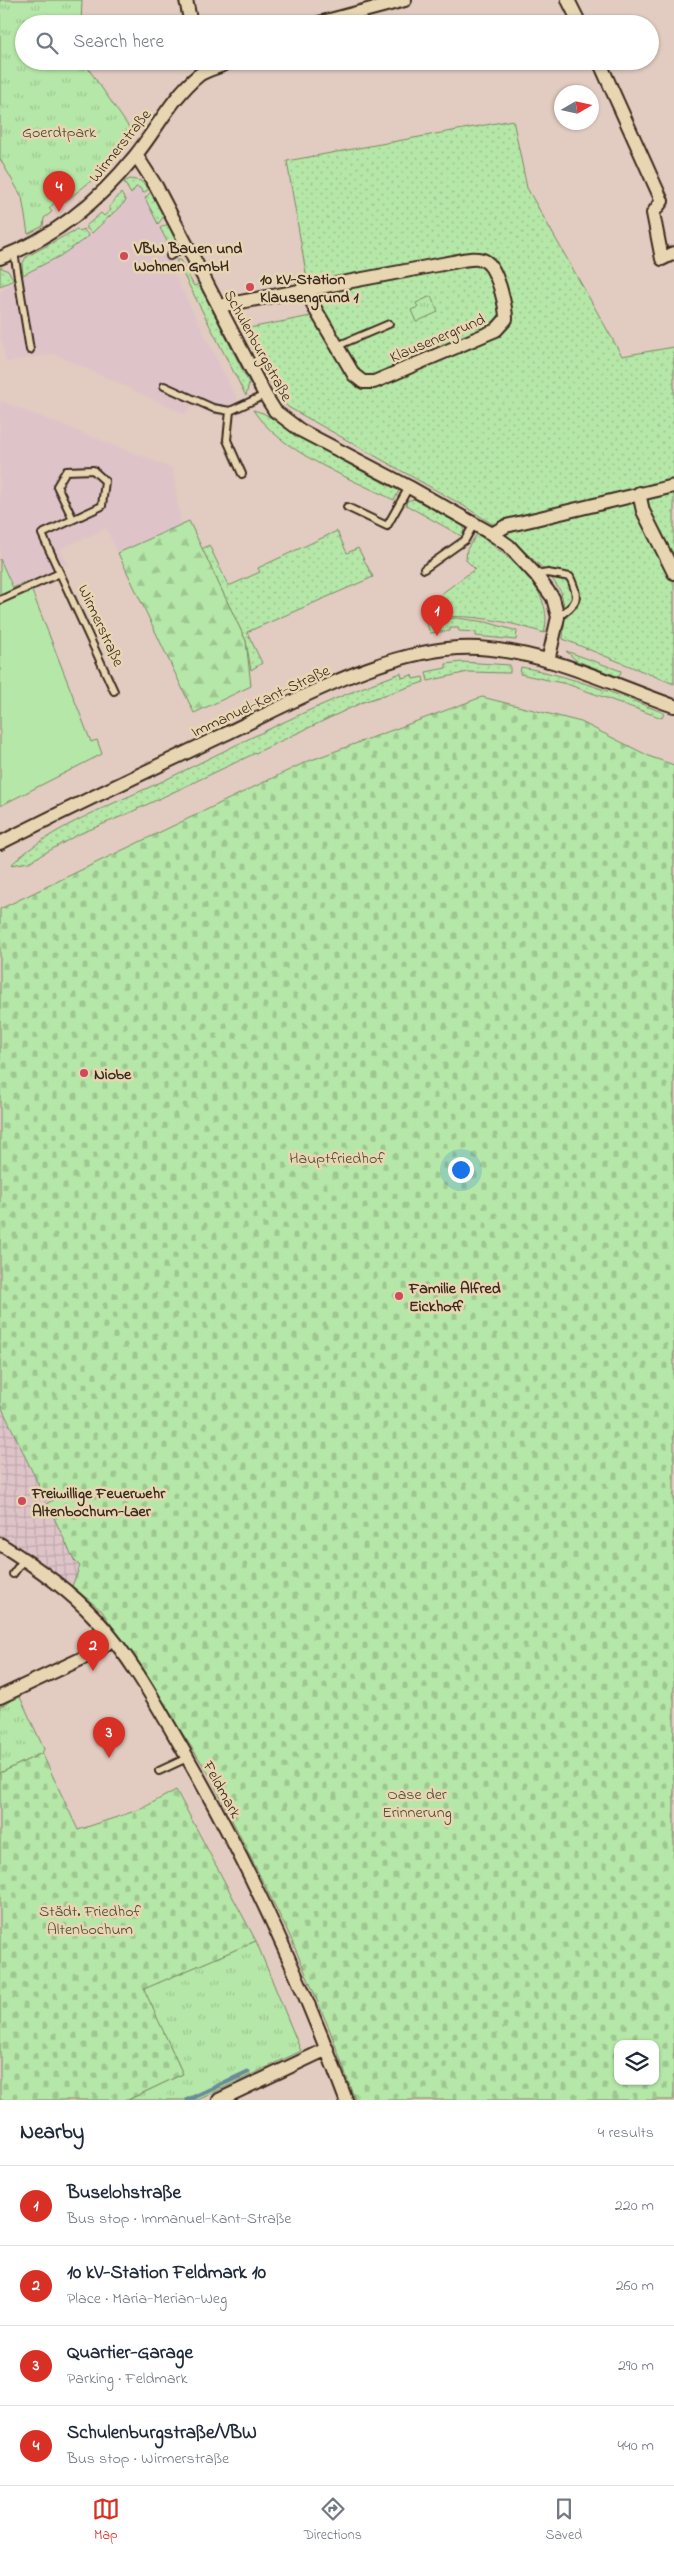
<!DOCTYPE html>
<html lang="en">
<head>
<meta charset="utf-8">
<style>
	:root { --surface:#fff; --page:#f2f2f3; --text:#1f2937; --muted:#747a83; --line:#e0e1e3; --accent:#d93025 }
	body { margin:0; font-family:"Indie Flower",sans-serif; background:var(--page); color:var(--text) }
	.controls { position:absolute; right:15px; bottom:15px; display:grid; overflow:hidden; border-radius:10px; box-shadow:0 1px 4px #0004 }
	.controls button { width:45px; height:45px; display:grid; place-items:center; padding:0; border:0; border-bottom:1px solid var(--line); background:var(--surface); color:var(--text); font:25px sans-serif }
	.compass { position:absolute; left:554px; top:85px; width:45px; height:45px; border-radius:50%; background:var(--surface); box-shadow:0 1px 4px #0004; rotate:81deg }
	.you { position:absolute; left:460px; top:1169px; width:18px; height:18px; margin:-12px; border:4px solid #fff; border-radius:50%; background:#1a73e8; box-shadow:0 0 0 8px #1a73e833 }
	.badge { display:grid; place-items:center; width:32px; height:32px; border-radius:50%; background:var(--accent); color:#fff; font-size:16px; font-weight:700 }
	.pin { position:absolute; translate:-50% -41px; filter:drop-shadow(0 1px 2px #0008) }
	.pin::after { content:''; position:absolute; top:26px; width:18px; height:15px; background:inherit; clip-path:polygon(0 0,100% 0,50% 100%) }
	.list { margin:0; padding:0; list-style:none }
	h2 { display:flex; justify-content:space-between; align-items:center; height:65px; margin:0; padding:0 20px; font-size:21px }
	h2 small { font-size:16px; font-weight:400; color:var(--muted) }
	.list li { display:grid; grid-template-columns:32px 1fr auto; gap:15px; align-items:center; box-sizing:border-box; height:80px; padding:0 20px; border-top:1px solid var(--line) }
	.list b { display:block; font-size:19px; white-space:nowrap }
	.list p { margin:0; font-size:16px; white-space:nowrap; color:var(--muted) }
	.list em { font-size:16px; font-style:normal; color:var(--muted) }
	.icon { flex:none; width:28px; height:28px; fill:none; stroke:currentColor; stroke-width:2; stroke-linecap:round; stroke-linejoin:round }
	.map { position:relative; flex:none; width:674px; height:2100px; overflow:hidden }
	.search { position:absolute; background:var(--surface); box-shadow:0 1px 4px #0004; left:15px; right:15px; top:15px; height:55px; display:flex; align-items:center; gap:12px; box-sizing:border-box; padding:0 18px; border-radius:28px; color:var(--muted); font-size:19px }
	.sheet { height:385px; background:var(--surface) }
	nav { display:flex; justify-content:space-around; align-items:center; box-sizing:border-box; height:70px; border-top:1px solid var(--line); background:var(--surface); font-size:14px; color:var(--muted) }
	nav a { display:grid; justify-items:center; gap:2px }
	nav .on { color:var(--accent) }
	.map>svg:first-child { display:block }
	.built { fill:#dec4c9 }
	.industrial { fill:url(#industrial-grid) }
	.grass { fill:url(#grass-dots); stroke:#788863 }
	.forest { fill:url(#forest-firs); stroke:#788863 }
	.cemetery { fill:url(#cemetery-stones); stroke:#788863; fill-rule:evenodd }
	.park { fill:url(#park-tufts); stroke:#788863 }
	.pitch { fill:#b5e7a8; stroke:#788863 }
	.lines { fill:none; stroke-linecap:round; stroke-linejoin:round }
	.stream { stroke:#6a8c99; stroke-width:5 }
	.service-casing { stroke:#3b2a1e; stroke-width:10 }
	.minor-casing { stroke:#3b2a1e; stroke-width:16 }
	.service { stroke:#e8d6b3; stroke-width:6 }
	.minor { stroke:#e8d6b3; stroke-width:12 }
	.poi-dot { fill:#d1495b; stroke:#e8d6b3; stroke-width:2 }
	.labels { text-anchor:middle; stroke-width:5; stroke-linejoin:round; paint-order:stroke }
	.park-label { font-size:16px; fill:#4d4633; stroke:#e8d6b3 }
	.street-label { font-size:16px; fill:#3b2a1e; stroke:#e8d6b3 }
	.poi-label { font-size:16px; font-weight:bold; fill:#3b2a1e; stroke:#e8d6b3; text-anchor:start }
</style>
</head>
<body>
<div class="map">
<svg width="674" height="2100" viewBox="0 0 674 2100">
	<defs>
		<pattern id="industrial-grid" width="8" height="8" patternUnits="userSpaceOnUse" patternTransform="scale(1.25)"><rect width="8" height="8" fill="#dec4c9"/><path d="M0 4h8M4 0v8" fill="none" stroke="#bfa9ac"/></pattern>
		<pattern id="grass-dots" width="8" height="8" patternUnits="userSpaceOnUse" patternTransform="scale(1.25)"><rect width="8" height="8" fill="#b5e7a8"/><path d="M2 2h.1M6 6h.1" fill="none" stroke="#9dc690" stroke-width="1.8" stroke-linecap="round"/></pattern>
		<pattern id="forest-firs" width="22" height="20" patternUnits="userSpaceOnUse" patternTransform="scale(1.25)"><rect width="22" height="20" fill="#b5e7a8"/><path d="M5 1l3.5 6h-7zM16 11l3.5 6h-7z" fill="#9dc690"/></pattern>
		<pattern id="cemetery-stones" width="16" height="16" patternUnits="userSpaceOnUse" patternTransform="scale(1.25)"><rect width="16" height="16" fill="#b5e7a8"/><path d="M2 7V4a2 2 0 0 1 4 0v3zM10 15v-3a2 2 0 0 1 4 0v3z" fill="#9dc690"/></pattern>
		<pattern id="park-tufts" width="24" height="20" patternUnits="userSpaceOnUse" patternTransform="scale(1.25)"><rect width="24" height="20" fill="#b5e7a8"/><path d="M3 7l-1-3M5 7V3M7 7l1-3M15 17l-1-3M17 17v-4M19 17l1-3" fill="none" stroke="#9dc690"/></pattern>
	</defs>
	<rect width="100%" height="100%" fill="#e2cbc0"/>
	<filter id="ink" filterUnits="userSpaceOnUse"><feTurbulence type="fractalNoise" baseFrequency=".02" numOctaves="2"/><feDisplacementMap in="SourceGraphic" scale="10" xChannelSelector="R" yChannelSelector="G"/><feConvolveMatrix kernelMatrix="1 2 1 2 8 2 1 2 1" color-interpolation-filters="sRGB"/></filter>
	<g filter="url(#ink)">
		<path class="built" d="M136,187L140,188L170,247L163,252L244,413L236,416L225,418L191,406L185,414L55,354L6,362L0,332V292L23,275L77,245L106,222Z
			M0,401L172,468L181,525L118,553L106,528L60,549L68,564L13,588L0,559Z"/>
		<path class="industrial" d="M0,1404L44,1496L51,1493L54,1500L47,1503L74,1560L80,1566L72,1586L40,1561L0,1536Z"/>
		<path class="grass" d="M513,120L527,188L622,356L674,347V684L563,639L565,611L561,592L549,574L500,529L464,506L288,407L275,392L244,329L311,316L307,279L287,161Z
			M130,179L141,181L149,189L143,193L140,188L136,187L131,194L124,182Z
			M151,192L164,216L158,224L145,198Z
			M121,193L126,201L92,233L85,227L101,213L104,216L111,210L109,207Z
			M168,224L175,239L170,247L160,228Z
			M77,229L80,232L83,229L89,236L60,256L23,275L22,265L26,257Z
			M176,260H180L194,286L199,284L249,383L246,396Z
			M0,267L8,271L14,280L0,286Z
			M253,410L263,413L339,459L399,491L394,500C349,478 281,452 253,410Z
			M414,499L464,527L463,537L406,505L407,501Z
			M337,531L347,553L358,548L373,577L247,632L262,663L251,670L246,641L202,549L209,545L228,585H231L260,572L258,568Z
			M477,534C509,557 556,590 544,633C508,621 467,613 429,618L422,608L475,569L466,560L467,549Z
			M456,618L486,622L517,631L516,640L476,636V632L459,631L458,628H450V631L430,633L426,621Z
			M566,651L621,671L619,677L577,661Z
			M462,662L510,665V673L468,672L428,681L426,672L446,668V664Z
			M521,667C571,676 617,694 664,713L662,718L567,684L520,674Z
			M401,673L402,678L412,675L413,679L423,677L424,682L363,702L127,814L77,835L29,862L11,865C50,827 114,804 163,781C241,743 319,702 401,673Z"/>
		<path class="forest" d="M189,521L246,641L251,686L194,713L118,553Z"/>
		<path class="cemetery" d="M482,697L581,722L651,757L674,765V2100H355L331,2033L289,1934L209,1774L102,1611L72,1586L80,1566L74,1560L47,1503L54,1500L51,1493L44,1496L0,1404V909L306,762ZM618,2044H655V2081H618Z
			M42,1753L78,1830L141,1809L176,1790L256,1941L145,1989L183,2074L128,2100H0V1773Z"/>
		<path class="park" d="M0,0H82L81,24H24V61H83L135,136L112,164L61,205L57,201L49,208L52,212L44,218L43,226L28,234L22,197L0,159Z
			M431,296L438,312L416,322L411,310L418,307L416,303Z
			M20,1697L44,1749L42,1753L0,1773V1706Z
			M256,1941L301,2051L198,2100H128L183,2074L144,1989Z"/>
		<path class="pitch" d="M0,559L13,588L28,581L91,742L97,740L102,754L0,806Z"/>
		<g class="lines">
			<path class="stream" d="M188,2100L248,2072"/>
			<g class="service-casing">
				<path id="service" d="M14,252L30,350
					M170,256L187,245
					M337,346L389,324
					M164,386L213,408L230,411L265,395
					M230,411L227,440L242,474
					M347,507L387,526L409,487
					M73,519L57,486L66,471L93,470L105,481L102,506L42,534L114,691
					M424,569L465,540L474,524
					M536,575L548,573L570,577C580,599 578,603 558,617
					M0,600L60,573
					M13,1574L24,1559
					M159,1771L187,1758"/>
			</g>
			<g class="minor-casing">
				<path id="minor" d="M186,0L191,24
					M568,0L580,24
					M315,24L405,0
					M599,61L662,201L653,213L662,259L674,253
					M136,155L156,186L265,395L275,411L300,430L409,487L492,534L509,546L536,575L553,598L558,617L548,661
					M0,258C55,237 99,201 135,156C157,129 172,97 199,75C208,69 221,67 231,61
					M219,306L453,262C484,255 490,257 500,287C503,298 506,307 506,319L496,330L374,382H363L354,375L314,307L308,289
					M639,493L643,511L674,573
					M492,534L506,526L674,486
					M0,843C73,806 147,771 221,736C295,701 396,643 479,648C547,652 611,684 674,706
					M0,1544C34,1565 68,1589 95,1618C133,1659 159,1709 187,1757C250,1867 302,1981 346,2100
					M0,1697L98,1651L112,1639
					M219,2100L327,2049"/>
			</g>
			<use href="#service" class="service"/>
			<use href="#minor" class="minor"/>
		</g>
	</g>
	<g class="poi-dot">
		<circle cx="124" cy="256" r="5"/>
		<circle cx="250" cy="287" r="5"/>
		<circle cx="84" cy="1073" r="5"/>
		<circle cx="399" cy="1296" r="5"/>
		<circle cx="22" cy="1501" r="5"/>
	</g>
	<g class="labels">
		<g class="park-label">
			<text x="59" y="137">Goerdtpark</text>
			<text x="337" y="1163">Hauptfriedhof</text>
			<text x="417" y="1799">Oase der<tspan x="417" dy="18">Erinnerung</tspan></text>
			<text x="90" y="1916">Städt. Friedhof<tspan x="90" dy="18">Altenbochum</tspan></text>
		</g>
		<g class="street-label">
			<text transform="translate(119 145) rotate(-51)" y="6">Wirmerstraße</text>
			<text transform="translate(437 337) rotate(-23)" y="6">Klausenergrund</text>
			<text transform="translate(259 345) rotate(61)" y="6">Schulenburgstraße</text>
			<text transform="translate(102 625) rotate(65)" y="6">Wirmerstraße</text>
			<text transform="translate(260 700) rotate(-25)" y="6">Immanuel-Kant-Straße</text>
			<text transform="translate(223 1789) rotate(61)" y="6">Feldmark</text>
		</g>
		<g class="poi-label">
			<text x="134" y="253">VBW Bauen und<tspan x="134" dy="18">Wohnen GmbH</tspan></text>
			<text x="260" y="284">10 kV-Station<tspan x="260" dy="18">Klausengrund 1</tspan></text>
			<text x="94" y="1079">Niobe</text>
			<text x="409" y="1293">Familie Alfred<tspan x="409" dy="18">Eickhoff</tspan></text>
			<text x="32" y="1498">Freiwillige Feuerwehr<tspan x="32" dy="18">Altenbochum-Laer</tspan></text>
		</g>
	</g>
</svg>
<div class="controls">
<button><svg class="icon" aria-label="layers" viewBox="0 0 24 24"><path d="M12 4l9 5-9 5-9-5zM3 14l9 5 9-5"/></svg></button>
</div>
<svg class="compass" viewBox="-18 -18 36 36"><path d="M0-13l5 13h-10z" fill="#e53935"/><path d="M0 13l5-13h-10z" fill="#747a83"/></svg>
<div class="you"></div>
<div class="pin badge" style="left:437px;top:636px">1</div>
<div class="pin badge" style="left:93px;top:1671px">2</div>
<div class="pin badge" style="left:109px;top:1758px">3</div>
<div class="pin badge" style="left:59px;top:212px">4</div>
<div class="search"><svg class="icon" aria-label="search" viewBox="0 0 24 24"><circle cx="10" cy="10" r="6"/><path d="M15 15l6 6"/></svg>Search here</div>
</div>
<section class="sheet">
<h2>Nearby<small>4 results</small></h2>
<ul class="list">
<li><span class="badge">1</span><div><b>Buselohstraße</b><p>Bus stop · Immanuel-Kant-Straße</p></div><em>220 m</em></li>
<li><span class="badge">2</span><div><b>10 kV-Station Feldmark 10</b><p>Place · Maria-Merian-Weg</p></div><em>260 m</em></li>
<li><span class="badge">3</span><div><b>Quartier-Garage</b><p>Parking · Feldmark</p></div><em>290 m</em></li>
<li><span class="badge">4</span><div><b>Schulenburgstraße/VBW</b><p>Bus stop · Wirmerstraße</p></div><em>440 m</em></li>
</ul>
</section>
<nav>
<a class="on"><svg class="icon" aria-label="map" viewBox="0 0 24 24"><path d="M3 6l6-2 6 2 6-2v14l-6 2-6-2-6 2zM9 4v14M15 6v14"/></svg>Map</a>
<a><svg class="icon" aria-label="directions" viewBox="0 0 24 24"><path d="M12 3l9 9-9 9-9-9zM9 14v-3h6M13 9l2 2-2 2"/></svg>Directions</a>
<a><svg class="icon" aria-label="saved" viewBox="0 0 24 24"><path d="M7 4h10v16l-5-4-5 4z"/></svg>Saved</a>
</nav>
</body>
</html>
